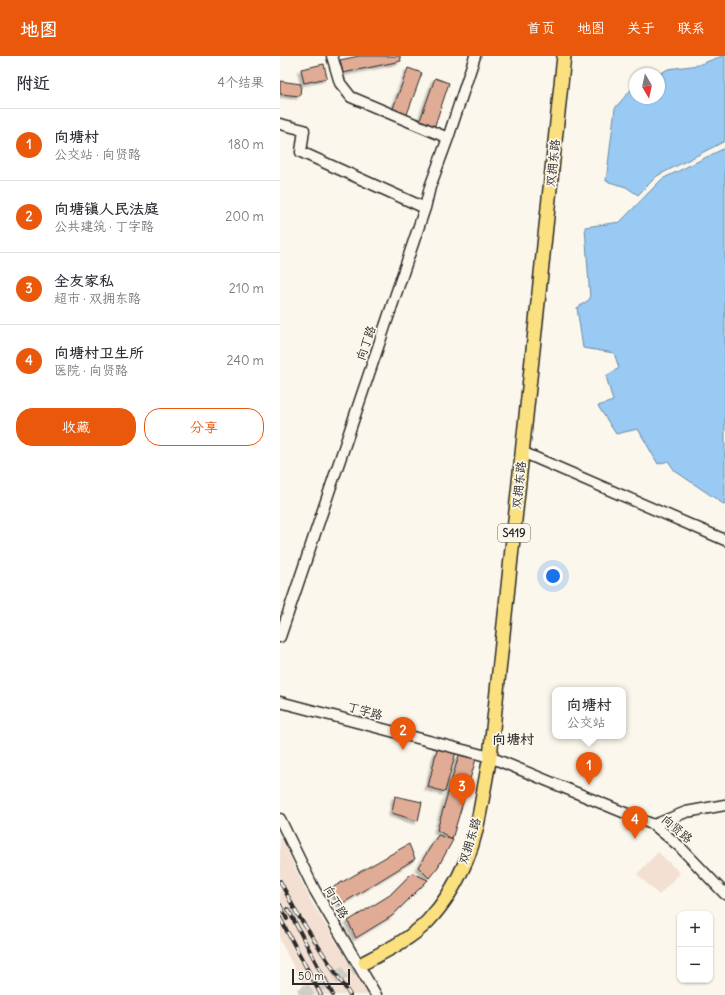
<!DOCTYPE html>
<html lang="zh">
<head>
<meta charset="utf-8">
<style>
	:root { --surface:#fff; --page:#f7f7f7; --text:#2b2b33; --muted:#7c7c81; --line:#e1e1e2; --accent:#ea580c }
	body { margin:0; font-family:Delius,"LXGW WenKai TC",sans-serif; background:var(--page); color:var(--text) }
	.controls { position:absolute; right:12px; bottom:12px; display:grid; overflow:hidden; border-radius:8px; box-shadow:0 1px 3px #0004 }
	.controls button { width:36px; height:36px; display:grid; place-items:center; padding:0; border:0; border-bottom:1px solid var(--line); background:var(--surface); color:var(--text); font:20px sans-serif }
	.compass { position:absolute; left:349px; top:12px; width:36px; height:36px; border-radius:50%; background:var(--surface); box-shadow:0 1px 3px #0004; rotate:171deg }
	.scale { position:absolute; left:12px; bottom:10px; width:58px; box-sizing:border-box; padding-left:4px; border:2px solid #2b2b2b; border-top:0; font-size:11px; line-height:14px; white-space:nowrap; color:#2b2b2b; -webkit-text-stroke:3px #fbf7ec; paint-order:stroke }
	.you { position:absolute; left:273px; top:520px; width:14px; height:14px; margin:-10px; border:3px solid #fff; border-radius:50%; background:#1a73e8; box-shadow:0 0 0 6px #1a73e833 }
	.badge { display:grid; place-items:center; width:26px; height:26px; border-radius:50%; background:var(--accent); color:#fff; font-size:13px; font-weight:700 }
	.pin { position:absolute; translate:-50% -33px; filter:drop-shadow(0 1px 2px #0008) }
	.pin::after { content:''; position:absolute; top:21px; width:14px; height:12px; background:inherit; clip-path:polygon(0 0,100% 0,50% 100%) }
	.popup { position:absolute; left:272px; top:631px; width:74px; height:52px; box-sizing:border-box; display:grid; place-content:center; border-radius:8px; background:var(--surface); filter:drop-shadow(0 1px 3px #0005); font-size:13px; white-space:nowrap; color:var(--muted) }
	.popup b { font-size:15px; color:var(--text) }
	.popup::after { content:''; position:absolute; left:50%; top:100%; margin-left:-8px; border:8px solid transparent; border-top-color:var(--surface) }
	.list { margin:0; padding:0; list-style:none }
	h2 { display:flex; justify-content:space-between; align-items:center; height:52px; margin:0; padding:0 16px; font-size:17px }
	h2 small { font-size:13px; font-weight:400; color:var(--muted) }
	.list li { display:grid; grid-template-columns:26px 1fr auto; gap:12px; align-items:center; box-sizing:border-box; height:72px; padding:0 16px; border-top:1px solid var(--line) }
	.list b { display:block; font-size:15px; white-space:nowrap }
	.list p { margin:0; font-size:13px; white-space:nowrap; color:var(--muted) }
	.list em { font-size:13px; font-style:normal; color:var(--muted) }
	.actions { display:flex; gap:8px; padding:12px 16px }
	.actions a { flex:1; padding:9px 0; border:1px solid var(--accent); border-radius:16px; text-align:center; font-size:14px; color:var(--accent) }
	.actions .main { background:var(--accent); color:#fff }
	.map { position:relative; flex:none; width:445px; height:939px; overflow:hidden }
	header { display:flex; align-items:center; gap:24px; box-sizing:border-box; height:56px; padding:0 20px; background:var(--accent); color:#fff }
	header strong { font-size:19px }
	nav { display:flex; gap:22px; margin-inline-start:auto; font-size:14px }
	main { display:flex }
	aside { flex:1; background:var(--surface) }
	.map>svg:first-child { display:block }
	.built { fill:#f3e0d2 }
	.water { fill:#98caf4; stroke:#6c8aa4 }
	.building { fill:#e1ac95; stroke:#2b2b2b; filter:url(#shadow) }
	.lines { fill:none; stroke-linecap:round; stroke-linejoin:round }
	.major-tunnel { stroke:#d1cec5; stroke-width:13; stroke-dasharray:13 6; stroke-linecap:butt }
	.minor-casing { stroke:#2b2b2b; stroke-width:13 }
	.major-casing { stroke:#2b2b2b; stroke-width:16 }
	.minor { stroke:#fbf7ec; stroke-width:10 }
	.major { stroke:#fbe080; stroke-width:13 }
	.rail-casing { stroke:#2b2b2b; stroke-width:4 }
	.rail { stroke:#fbf7ec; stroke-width:2.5; stroke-dasharray:8; stroke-linecap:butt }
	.labels { text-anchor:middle; stroke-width:3.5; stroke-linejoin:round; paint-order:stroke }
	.shield { fill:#fbf7ec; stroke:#696865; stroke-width:1 }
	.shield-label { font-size:11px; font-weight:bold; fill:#2b2b2b }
	.street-label { font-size:12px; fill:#2b2b2b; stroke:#fbf7ec }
	.quarter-label { font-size:14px; font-weight:bold; fill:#2b2b2b; stroke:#fbf7ec }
</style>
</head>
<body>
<header>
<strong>地图</strong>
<nav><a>首页</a><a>地图</a><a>关于</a><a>联系</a></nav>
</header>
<main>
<aside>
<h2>附近<small>4个结果</small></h2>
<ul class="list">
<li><span class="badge">1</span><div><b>向塘村</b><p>公交站 · 向贤路</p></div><em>180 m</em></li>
<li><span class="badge">2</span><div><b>向塘镇人民法庭</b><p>公共建筑 · 丁字路</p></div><em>200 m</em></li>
<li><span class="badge">3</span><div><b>全友家私</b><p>超市 · 双拥东路</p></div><em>210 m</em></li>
<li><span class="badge">4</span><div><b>向塘村卫生所</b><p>医院 · 向贤路</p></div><em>240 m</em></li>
</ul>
<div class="actions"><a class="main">收藏</a><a>分享</a></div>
</aside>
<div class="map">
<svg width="445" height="939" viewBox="0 0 445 939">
	<defs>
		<filter id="shadow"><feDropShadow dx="-3" dy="3" stdDeviation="1" flood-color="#0004"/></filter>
	</defs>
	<rect width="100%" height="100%" fill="#fbf7ec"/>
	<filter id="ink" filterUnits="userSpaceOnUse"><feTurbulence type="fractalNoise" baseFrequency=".025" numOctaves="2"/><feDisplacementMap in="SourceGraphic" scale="8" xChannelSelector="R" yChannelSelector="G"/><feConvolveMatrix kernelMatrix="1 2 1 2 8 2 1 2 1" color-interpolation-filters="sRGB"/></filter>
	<g filter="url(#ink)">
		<path class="built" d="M0,780L31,845L89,939H28L0,884Z
			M378,796L400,817L379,839L357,818Z"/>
		<path class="water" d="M442,0H445V85L377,120L358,139L346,131L326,125L335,52L355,29V42H379V18L388,13L418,9Z
			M445,92V449L395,415L388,405L378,408L358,373L336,378L318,350L333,345L326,320L339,312L334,297L303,292L297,252L310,243L305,171L340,166L382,123Z"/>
		<path class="building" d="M79,0H120L121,5L63,17L60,4Z
			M44,8L47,22L24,27L21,13Z
			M128,12L142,17L126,61L112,55Z
			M155,22L169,27L154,72L139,67Z
			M0,25L21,28L20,40L0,38Z
			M157,693L176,696L165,736L148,731Z
			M179,699L196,703L172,783L157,774Z
			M115,740L142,746L138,765L112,757Z
			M158,779L173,784L158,811L149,822L138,811Z
			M129,788L135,803L60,849L50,833Z
			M132,817L148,824L112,860L76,882L68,865L110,839Z"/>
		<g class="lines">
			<path class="major-tunnel" d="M20,939L85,906"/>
			<g class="minor-casing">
				<path id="minor" d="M52,0L60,27L71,41L168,82
					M0,68L24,74L21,96L145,152
					M242,396L445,484
					M0,581L145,152L150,131L168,82L195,0
					M0,646L210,701L374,769L399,790L445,838
					M0,763L34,833L96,939
					M374,769L406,756L445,749"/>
			</g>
			<g class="major-casing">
				<path id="major" d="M85,906C106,895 132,882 148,865C164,848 177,826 186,805C199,775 203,734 210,701L284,0"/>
			</g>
			<use href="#minor" class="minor"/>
			<use href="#major" class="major"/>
			<g class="rail-casing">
				<path id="rail" d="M0,825L16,856L70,939
					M0,849L7,863
					M8,853L53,939
					M0,862L41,939"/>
			</g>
			<use href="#rail" class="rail"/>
		</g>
	</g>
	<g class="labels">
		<rect class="shield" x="218" y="468" width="32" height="18" rx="3"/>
		<g class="shield-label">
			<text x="234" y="481">S419</text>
		</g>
		<g class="street-label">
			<text transform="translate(273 107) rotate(-84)" y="4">双拥东路</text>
			<text transform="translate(86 287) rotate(-71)" y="4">向丁路</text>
			<text transform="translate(239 429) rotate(-84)" y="4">双拥东路</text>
			<text transform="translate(85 655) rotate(15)" y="4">丁字路</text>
			<text transform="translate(397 773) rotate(40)" y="4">向贤路</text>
			<text transform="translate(190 785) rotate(-73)" y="4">双拥东路</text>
			<text transform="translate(56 846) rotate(60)" y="4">向丁路</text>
		</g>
		<g class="quarter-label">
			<text x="233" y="688">向塘村</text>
		</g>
	</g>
</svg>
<div class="controls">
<button>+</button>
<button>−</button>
</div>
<svg class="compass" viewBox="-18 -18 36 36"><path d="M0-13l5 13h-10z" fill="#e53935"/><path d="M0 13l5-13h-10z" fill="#7c7c81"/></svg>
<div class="scale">50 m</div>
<div class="you"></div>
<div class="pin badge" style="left:309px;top:729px">1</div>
<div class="popup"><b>向塘村</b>公交站</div>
<div class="pin badge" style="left:123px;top:694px">2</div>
<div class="pin badge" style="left:182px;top:750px">3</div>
<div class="pin badge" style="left:355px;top:783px">4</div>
</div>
</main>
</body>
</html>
